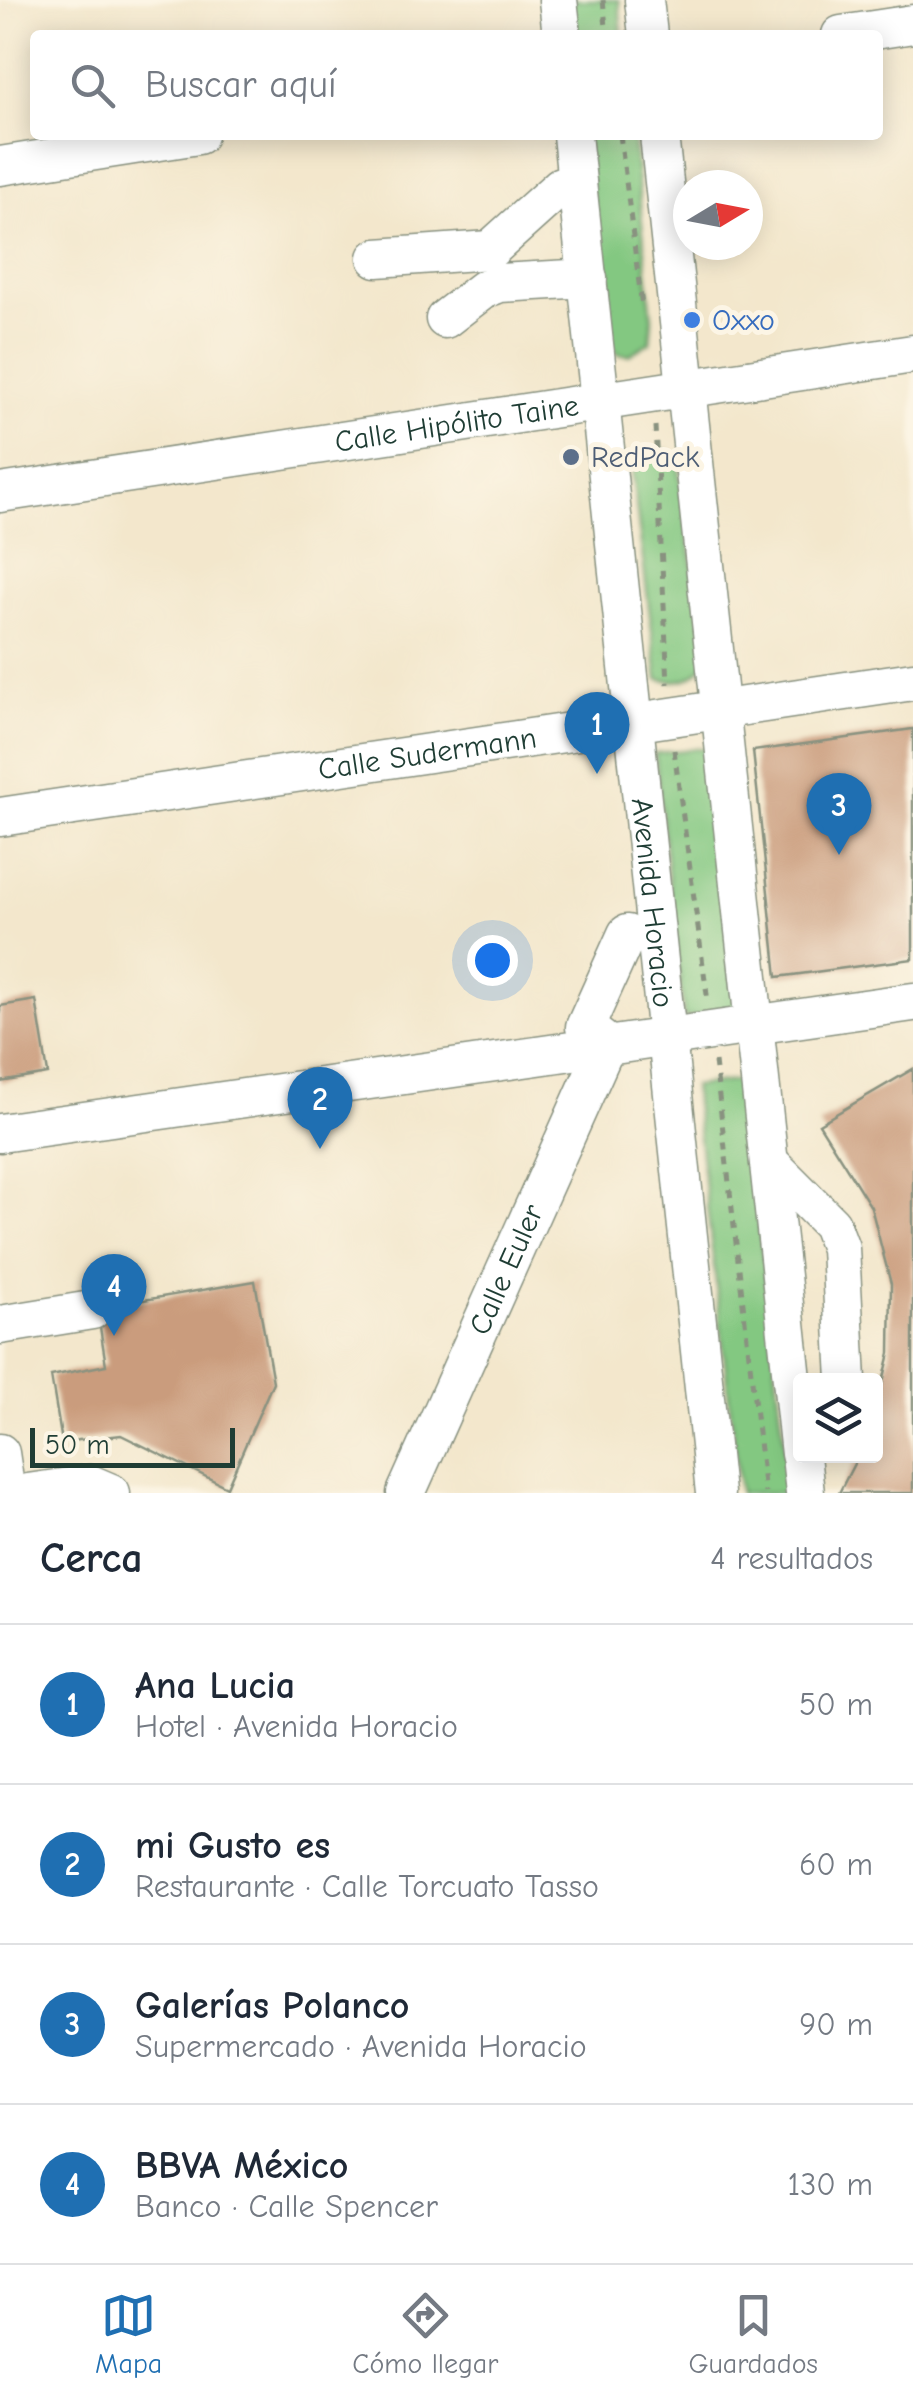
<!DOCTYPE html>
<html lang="es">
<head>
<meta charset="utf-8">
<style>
	:root { --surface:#fff; --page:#f6f6f7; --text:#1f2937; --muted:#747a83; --line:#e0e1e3; --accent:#1f6fb2 }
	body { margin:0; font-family:"Comic Neue",sans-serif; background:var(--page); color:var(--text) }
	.controls { position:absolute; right:30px; bottom:30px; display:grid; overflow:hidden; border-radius:10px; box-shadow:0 5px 25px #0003 }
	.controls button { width:90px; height:90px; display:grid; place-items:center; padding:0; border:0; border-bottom:2px solid var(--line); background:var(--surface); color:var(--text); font:50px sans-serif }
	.compass { position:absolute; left:673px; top:170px; width:90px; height:90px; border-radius:50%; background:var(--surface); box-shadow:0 5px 25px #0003; rotate:80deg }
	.scale { position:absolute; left:30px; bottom:25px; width:205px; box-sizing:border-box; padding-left:10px; border:5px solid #1f3d34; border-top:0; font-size:28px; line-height:35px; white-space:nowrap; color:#1f3d34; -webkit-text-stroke:8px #fcf5e5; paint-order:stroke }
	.you { position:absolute; left:492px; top:960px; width:35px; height:35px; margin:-25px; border:8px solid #fff; border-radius:50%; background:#1a73e8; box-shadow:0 0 0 15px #1a73e833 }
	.badge { display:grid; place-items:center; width:65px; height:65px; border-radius:50%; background:var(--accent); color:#fff; font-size:32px; font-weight:700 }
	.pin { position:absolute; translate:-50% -82px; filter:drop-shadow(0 2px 5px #0008) }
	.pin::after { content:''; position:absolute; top:52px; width:35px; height:30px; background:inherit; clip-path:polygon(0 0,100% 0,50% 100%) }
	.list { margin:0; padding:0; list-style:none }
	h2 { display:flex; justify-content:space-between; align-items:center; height:130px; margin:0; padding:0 40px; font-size:42px }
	h2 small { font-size:32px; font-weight:400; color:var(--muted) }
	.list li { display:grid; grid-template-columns:65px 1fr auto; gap:30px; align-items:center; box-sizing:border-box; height:160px; padding:0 40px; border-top:2px solid var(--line) }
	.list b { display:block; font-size:38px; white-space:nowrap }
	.list p { margin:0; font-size:32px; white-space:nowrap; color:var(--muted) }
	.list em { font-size:32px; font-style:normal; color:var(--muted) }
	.icon { flex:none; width:55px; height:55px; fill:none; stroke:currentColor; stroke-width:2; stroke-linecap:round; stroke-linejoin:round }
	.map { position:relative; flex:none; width:913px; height:1493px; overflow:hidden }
	.search { position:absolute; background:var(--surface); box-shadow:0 5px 25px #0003; left:30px; right:30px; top:30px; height:110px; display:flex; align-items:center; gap:25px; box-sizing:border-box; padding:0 35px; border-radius:10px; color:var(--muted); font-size:38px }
	.sheet { height:770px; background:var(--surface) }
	nav { display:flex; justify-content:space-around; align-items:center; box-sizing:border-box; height:140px; border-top:2px solid var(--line); background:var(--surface); font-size:28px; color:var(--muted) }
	nav a { display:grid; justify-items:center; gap:5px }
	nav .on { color:var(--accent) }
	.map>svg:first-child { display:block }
	.green { fill:#83c881; stroke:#51825a; stroke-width:2.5 }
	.building { fill:#ca9c7d }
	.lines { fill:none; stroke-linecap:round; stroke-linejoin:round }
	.minor-casing { stroke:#899280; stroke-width:41 }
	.path { stroke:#899280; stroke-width:5; stroke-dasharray:8 8; stroke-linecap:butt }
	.minor { stroke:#fff; stroke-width:38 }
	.shop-dot { fill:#3f7fe0; stroke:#fcf5e5; stroke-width:4 }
	.service-dot { fill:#5c6f8a; stroke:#fcf5e5; stroke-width:4 }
	.labels { text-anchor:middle; stroke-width:10; stroke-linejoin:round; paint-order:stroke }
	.shop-label { font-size:30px; fill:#366cbe; stroke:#fcf5e5; text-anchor:start }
	.street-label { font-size:30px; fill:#1f3d34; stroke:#fcf5e5 }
	.service-label { font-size:30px; fill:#4e5e75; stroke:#fcf5e5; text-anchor:start }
</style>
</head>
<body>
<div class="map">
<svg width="913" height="1493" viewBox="0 0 913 1493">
	<rect width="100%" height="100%" fill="#fcf5e5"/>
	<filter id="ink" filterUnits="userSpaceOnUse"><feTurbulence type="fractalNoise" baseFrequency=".01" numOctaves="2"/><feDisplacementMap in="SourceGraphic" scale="20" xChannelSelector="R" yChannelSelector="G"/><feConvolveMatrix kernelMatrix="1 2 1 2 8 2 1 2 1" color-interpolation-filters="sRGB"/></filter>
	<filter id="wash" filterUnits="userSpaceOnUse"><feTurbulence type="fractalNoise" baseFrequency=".0048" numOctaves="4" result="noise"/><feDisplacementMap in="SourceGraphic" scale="40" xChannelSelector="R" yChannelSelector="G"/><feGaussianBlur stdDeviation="2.25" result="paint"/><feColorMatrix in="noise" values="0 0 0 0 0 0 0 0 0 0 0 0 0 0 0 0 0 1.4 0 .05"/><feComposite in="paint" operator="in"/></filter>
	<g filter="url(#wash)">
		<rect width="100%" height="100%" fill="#f3e7cc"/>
		<path class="green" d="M569,0H619L622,35H573Z
			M585,135H633L652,319L650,342L629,355L618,354L608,341Z
			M667,450L677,458L707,661C693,680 681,684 658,679L632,474L648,453Z
			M713,747L736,1009L684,1018L655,753Z
			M742,1080L790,1493H740L693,1086Z"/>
		<g id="blocks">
			<path class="building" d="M913,729V959L777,977L753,751Z
				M36,1000L48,1074L0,1082V1006Z
				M913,1069V1493H839L858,1456H876V1411L890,1353L891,1284L871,1207L819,1124Z
				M255,1281L273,1382L227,1487L121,1435L62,1442L51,1376L106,1365L97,1308Z"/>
		</g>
	</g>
	<g filter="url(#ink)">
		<use href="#blocks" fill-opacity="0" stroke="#899280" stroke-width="2.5"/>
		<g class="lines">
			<g class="minor-casing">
				<g id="minor">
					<path d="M558,0L562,35"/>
					<path d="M644,0L648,35"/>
					<path d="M841,35L913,24"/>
					<path id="s1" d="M572,135L715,1493"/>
					<path d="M659,135L800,1454"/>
					<path d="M0,166L198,135"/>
					<path d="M377,258L490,250L561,186L577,183"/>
					<path d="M445,319L484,289L500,283L588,278"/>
					<path id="s2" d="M0,493L913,354"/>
					<path id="s3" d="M0,817L913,681"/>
					<path d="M0,1133L913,1002"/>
					<path d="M769,1162L831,1224L840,1248L847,1380"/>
					<path d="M0,1325L92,1310"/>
					<path d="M0,1453L6,1493"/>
					<path d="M801,1456L805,1493"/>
					<path d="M28,1493L90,1484L111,1493"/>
					<path id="s4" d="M406,1493L607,1044L585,1027L627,934"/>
				</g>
			</g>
			<path class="path" d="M603,0L607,35
				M620,135L642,306
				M655,426L668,684
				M674,750L708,1002
				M715,1062L765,1493"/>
			<use href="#minor" class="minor"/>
		</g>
	</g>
	<circle class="shop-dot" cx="692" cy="320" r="10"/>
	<circle class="service-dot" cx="571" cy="457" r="10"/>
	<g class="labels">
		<g class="shop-label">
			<text x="712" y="330">Oxxo</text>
		</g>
		<g class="street-label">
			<text dy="10" stroke="none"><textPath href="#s2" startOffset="462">Calle Hipólito Taine</textPath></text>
			<text dy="10" stroke="none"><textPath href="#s3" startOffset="432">Calle Sudermann</textPath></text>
			<text dy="10" stroke="none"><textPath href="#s1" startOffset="772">Avenida Horacio</textPath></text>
			<text dy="10" stroke="none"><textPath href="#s4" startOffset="245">Calle Euler</textPath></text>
		</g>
		<g class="service-label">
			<text x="591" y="467">RedPack</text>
		</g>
	</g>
</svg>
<div class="controls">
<button><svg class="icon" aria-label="layers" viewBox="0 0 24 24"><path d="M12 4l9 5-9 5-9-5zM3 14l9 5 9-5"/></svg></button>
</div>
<svg class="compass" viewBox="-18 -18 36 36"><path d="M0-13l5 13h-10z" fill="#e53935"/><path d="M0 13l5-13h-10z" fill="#747a83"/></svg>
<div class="scale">50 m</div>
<div class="you"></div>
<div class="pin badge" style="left:597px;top:774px">1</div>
<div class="pin badge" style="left:320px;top:1149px">2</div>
<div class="pin badge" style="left:839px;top:855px">3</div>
<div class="pin badge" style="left:114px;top:1336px">4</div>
<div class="search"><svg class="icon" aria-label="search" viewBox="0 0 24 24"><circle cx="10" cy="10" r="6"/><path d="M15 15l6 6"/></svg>Buscar aquí</div>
</div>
<section class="sheet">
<h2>Cerca<small>4 resultados</small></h2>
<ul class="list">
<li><span class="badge">1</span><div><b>Ana Lucia</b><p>Hotel · Avenida Horacio</p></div><em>50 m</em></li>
<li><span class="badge">2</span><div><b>mi Gusto es</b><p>Restaurante · Calle Torcuato Tasso</p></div><em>60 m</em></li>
<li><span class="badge">3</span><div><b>Galerías Polanco</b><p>Supermercado · Avenida Horacio</p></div><em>90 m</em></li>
<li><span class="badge">4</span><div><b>BBVA México</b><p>Banco · Calle Spencer</p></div><em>130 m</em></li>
</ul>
</section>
<nav>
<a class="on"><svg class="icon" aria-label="map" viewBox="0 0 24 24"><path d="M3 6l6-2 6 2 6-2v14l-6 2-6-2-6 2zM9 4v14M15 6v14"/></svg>Mapa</a>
<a><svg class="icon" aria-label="directions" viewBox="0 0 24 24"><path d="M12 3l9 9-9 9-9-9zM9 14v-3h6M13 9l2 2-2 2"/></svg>Cómo llegar</a>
<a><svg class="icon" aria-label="saved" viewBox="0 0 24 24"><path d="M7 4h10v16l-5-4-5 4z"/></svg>Guardados</a>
</nav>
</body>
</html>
